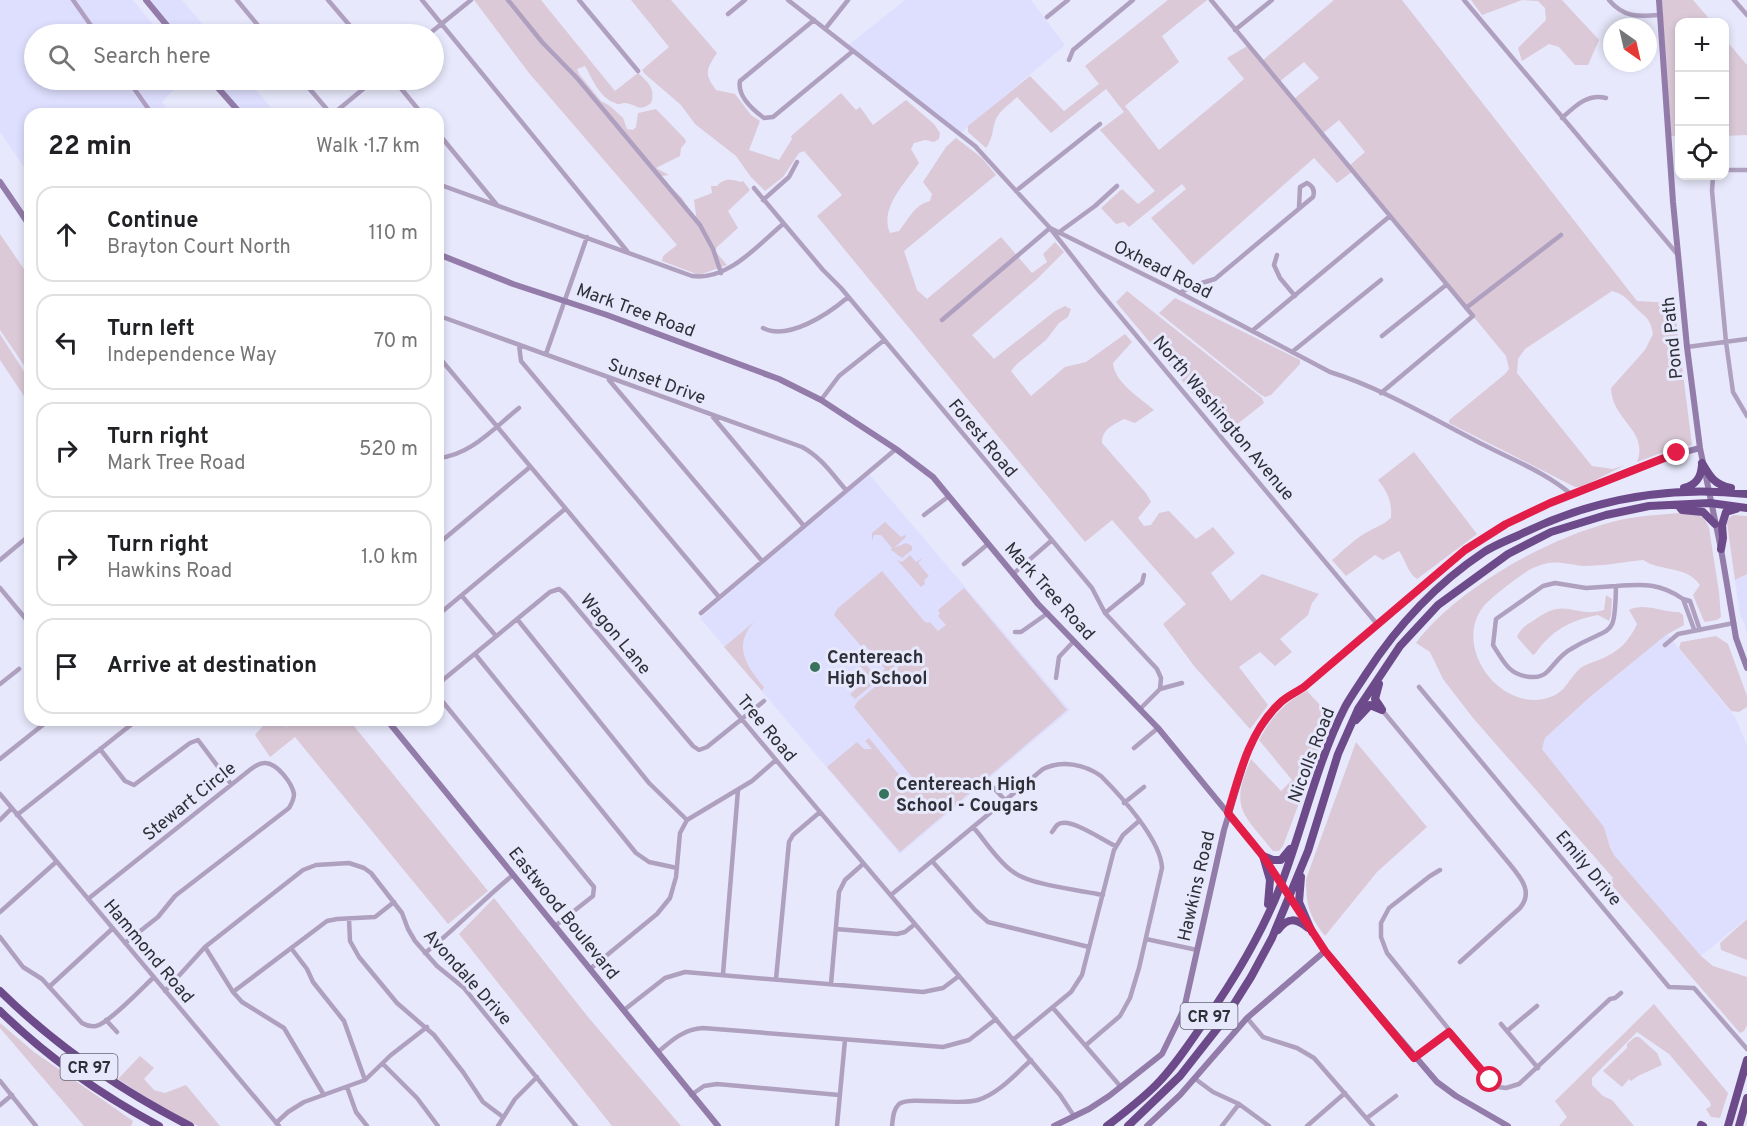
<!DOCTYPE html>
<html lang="en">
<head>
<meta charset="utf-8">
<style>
	:root { --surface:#fff; --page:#f2f2f2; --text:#202124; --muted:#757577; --line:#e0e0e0 }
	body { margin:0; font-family:Overpass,sans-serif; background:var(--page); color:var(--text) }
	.controls { position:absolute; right:18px; top:18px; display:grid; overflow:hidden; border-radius:12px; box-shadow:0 3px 9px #0003 }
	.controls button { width:54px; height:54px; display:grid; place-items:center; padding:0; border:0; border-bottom:2px solid var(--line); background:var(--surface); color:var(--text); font:30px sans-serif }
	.compass { position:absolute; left:1603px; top:18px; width:54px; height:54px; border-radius:50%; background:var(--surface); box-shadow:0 3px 9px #0003; rotate:146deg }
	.stop { position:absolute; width:18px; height:18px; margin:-14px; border:4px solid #e11d48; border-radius:50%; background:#fff }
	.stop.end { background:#e11d48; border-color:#fff; box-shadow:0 2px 6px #0008 }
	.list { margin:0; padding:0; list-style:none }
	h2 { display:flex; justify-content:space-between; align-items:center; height:78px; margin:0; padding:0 24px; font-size:26px }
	h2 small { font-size:20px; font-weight:400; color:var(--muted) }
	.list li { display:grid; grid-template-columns:39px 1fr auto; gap:18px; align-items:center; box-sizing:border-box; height:96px; margin:0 12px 12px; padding:0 12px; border:2px solid var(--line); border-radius:18px }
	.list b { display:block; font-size:22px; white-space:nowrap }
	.list p { margin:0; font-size:20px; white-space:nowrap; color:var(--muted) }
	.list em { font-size:20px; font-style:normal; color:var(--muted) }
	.icon { flex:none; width:33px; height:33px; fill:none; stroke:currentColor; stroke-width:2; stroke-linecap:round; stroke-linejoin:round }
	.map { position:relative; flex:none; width:1747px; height:1126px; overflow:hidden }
	.search { position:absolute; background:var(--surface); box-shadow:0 3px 9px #0003; left:24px; top:24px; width:420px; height:66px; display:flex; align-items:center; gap:15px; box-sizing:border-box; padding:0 21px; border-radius:33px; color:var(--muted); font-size:22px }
	.panel { position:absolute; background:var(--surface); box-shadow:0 3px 9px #0003; left:24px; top:108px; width:420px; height:618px; border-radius:18px }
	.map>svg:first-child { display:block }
	.built { fill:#dedffe }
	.green { fill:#dbc9d8; fill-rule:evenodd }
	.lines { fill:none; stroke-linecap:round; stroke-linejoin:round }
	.street { stroke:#afa0c0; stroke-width:4.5 }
	.secondary { stroke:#937caa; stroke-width:6 }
	.highway { stroke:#6d4b8b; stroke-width:8 }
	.route { stroke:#e11d48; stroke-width:8 }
	.poi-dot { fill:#38735e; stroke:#e7e8fb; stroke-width:2 }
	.labels { text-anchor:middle; stroke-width:6; stroke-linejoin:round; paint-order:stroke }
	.shield { fill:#e7e8fb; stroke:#666672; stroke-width:1.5 }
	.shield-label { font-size:16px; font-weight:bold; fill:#2f2f38 }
	.street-label { font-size:18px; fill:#2f2f38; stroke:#e7e8fb }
	.poi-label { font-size:18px; font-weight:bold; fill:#2f2f38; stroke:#e7e8fb; text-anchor:start }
</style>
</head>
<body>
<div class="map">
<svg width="1747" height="1126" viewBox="0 0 1747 1126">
	<rect width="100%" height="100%" fill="#e7e8fb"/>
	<path class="built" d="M0,0H133L161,34H34V80H183L162,102L171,114H30V176L0,132Z
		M146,0H182L211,34H174Z
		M905,0H1031L1065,45L961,133L847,46Z
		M211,80H248L276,114H241Z
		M869,474L1070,710L900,854L700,618Z
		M1747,574V638L1745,625L1740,615L1735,580Z
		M1667,634L1735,717L1747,745V918L1701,956L1614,855L1610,847L1604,827L1542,749L1545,738L1591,696Z"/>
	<path class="green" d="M474,0H541L615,91L638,73C648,82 656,89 651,103C638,113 637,104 625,103C618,103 622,106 615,103C599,97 593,80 585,66L577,69L579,74L601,101L610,106L623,118L627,129L633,130L636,127L638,113L656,109L685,139L686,142L681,148L680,156L656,168L669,175L662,176L661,178L682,198L697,222L694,200L712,193L711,186H717C724,178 731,179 740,182L743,181L750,190L728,211L738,228L717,247L715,251L727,265L699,275L662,261L663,256L677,245L529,73Z
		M631,0H671L717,53C706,69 704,74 716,90L735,94L751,115L760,121L749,150L779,160L792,139L791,136L841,93L856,110L860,107L873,125L906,100L934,124L940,133L939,139L934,142L925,140L914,143L911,149L919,163C906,182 879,208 890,233L899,231C908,220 914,205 930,201L932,194L923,182L946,147L956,138L982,158L996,175L904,251L917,290L927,299L1001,237L1032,273L1047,262L1043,254L1055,242L1064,252L1037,279L972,335L994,359L1055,311L1065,306L1071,309L1068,317L1059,323L1046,340L1017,364L1011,371L1031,396L1065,367L1086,362L1125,334L1132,342L1113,363C1114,382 1140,398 1154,410L1135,423L1124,419C1113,425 1102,429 1102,443L1146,493L1151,502L1138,518L1144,526L1151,525L1159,513L1169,511L1196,539L1213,527L1235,553L1211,573L1231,601L1262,574L1319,594L1312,603L1308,615L1280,639L1292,652L1275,666L1260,652L1239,667L1268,705L1250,729L1194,666L1163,624L1186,604L1112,520L1085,542L817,216L842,195L804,151L799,153L783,177L765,191L751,177L736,156L695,124L681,105L645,74L642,70L669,47Z
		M1168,0H1207L1162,36L1179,62L1125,106L1159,150L1244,79L1227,58L1249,45L1262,61L1334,0H1402L1637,301L1674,303L1692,445L1677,447L1637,462C1649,430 1612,421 1611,388L1645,350L1653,334C1650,316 1644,317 1633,305C1626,298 1623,294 1612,291L1525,349L1518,359L1517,373L1592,466L1613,469L1625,465L1582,487H1575L1449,423V420L1505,374L1509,369L1506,356L1353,171L1337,183L1314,158L1193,265L1151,218L1186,189L1182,184L1129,227L1124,222L1116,224L1101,208L1122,189L1138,204L1155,191L1100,130L1124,112L1106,89L1051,133L1017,97C1010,104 1000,110 996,119C992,129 993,139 986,148L968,132V126L1030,76L1064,111L1099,84L1085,66ZM1304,62L1319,78L1294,99L1279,82ZM1339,120L1365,152L1349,166L1322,134Z
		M1471,0H1562L1599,40L1588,65H1575L1559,47L1549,44L1522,61L1518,48L1546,20L1545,8L1538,1L1522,0L1482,15Z
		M1662,0H1693L1712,22H1680L1679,136H1669Z
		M1724,38L1747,65V135L1725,136Z
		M0,234L30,278V374L0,330Z
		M1127,291L1262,398L1264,403L1226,433L1116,302Z
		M1175,298L1300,360V364L1271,395L1265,397L1261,395L1159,313Z
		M0,334L30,381V405L0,360Z
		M1414,452L1477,534L1417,579C1407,572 1406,560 1399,551L1383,560L1375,555L1346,576L1332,560C1344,550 1356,537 1371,530C1379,526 1384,524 1391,518C1392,501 1388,493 1378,480Z
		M1689,512C1700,514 1705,517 1709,528L1719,592L1721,617L1717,620L1705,622L1703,619L1693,595L1700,585C1686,565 1661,572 1643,560C1624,562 1603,566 1584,566C1573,565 1559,561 1548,563C1532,566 1521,575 1508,585C1498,593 1485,602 1479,613C1456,656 1507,716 1553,696C1567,690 1570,676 1582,667C1587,664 1593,662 1599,660C1618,652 1628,643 1637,624L1629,610C1645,602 1663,613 1679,612L1683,615L1684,625L1666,635L1590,697L1545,738L1542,749L1604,827L1610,847L1614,855L1701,956L1713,966L1747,977V1025L1744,1031L1740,1033L1610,883L1613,878L1473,718L1443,679L1430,652L1416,643C1421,635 1428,629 1434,622C1478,578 1551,538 1612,522C1636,515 1664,515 1689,512Z
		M1733,515L1747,516V574L1735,580L1727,523L1729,518Z
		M885,522L901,537L905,535L906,537L894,548L906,543L912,546V550L902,558L891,550L892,548L881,535H874L872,541V533Z
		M910,555L916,562L923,558L918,563L929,576L924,580L925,584L921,587L897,560L902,562Z
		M882,571L924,621L928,623L930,622L938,631L946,625L938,616L940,614L938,610L964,588L1067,710L900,852L827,767L857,742L864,749H872L865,741L869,738L914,793L921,788L854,707L858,701L899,667L896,665L855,699L850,694L870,677L859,665L863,661L876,677L885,669L864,644L861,646L834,615L837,609Z
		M1606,595L1612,599L1611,615L1609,621L1598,615C1570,620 1551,631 1535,654L1533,655L1517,637C1520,629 1526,625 1533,621C1567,595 1573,619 1604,610Z
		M754,622C732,646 747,667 764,687L762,691L724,647Z
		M1716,636L1728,644L1747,696V707L1739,712L1731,711L1679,648L1681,642Z
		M1307,691L1331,717L1283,846L1279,851H1273C1243,813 1229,809 1251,759L1281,791L1292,780L1259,740C1272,717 1283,703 1307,691Z
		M268,720H279L288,729L281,720H349L488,891L448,924L295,737L270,757L255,735Z
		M1356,742L1427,827L1377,872L1325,936C1309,916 1306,904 1306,879Z
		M494,898L588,1017L681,1126H612L459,934Z
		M1747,919V960L1721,950L1720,943Z
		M1654,1004L1728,1093L1720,1118L1711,1117L1706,1109L1711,1106L1710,1102L1669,1054L1637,1032L1592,1078V1085L1603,1096L1612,1100L1634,1126H1559L1567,1117L1555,1101Z
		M0,1023L34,1052L133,1121L131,1126H84L0,1028Z
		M1635,1037H1639L1657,1053L1662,1065L1638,1076L1631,1081L1629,1079L1622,1087L1603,1071L1627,1048V1044Z
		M140,1056L154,1068L144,1079L154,1090L165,1093L186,1085L220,1126H198L172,1114L118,1079Z"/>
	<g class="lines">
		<path class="street" d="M73,0L97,34
			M237,0L265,34
			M328,0L357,34
			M422,0L627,251
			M508,0L542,42L577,78L700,225L713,249L721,273
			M579,0L638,71
			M788,0L975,146L1050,228L1169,287L1330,372C1382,388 1435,420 1484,445C1513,460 1547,473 1572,495
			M1211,0L1473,316L1381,393
			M1464,0L1678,255
			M1609,0C1623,17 1638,17 1659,15
			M1734,0L1747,15
			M728,14L745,0
			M1047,17L1068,0
			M814,20L740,81C737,96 753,110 764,118L773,117L853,51
			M825,29L848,0
			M1235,30L1272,0
			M429,34L471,0
			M1069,60L1073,50L1133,0
			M128,80L152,114
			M302,80L331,114
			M394,80L422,114
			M333,114L374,80
			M1562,118C1575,106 1588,93 1606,98
			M438,133L497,205
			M1724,170H1747
			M1713,176L1712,191L1726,342L1733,392L1747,416
			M438,184L692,276C728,281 758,245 783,224
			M754,188L823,270L841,288L1092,588L1105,613L1157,669L1161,678L1160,689L1140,709
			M1016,191L1100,124
			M763,200L789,177L797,162
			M1058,233L1095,206L1117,186
			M1277,255L1274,265L1280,278L1295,296
			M1180,293L1192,286L1215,279L1313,197C1315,191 1313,186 1307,183L1300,187L1299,207
			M1466,308L1561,235
			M445,318L802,447C821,457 832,474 846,490
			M942,320L1050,228L1100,292L1377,624
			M763,328C788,341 828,314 847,298
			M1252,331L1390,216
			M1382,336L1446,285
			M519,345L521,361L719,597
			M1687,347L1747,339
			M1292,352L1381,280
			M546,354L587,237
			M438,356L776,760L1060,1095L1074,1116
			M609,380L762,561
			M821,400L839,376L883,341
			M713,417L804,526
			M438,458C470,456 495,427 519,408
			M924,515L949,496
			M438,544L530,467
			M0,560L30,535
			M964,564L988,544
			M1013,574L1051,541
			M1555,583L1586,588L1616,586C1615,642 1612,624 1571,649C1561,654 1555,664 1547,672C1538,681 1518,677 1509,668C1503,662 1498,653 1493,645L1496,619L1543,586Z
			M1616,586C1644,584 1660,583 1683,599
			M0,588L30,624
			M462,596L496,636
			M701,613L896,449
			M1105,613L1142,583L1144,575
			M438,615L565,509
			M517,619L649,783L687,820
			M1694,629L1683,599L1690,601L1700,630
			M1015,632H1021L1048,613
			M1665,645L1678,634L1734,623
			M475,654L636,853L649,862L677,868
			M1056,678L1059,657L1074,641
			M0,684L19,669
			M438,684L550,592L559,589L564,593L693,746L699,750L707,747L764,701
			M1419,687L1669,987L1694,988L1747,1049
			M1160,689L1182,683
			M438,696L594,887L593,896L555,926
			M1382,710L1508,862C1520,877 1534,891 1520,908L1460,962
			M1134,748L1158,728
			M100,749L125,781L134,785L190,743L198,740L231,784
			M0,759L49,720
			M988,782L1005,800
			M0,794L279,1126
			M1124,803L1144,787
			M17,815L137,720
			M0,820L12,808
			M974,828C986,842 997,860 1012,871C1029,885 1079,890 1103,895
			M1052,832C1055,828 1057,823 1062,823C1075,821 1103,840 1115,846
			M932,861L975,910L988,922L1089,947
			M1440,870L1430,876L1389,908L1381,923V937L1387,953L1490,1080L1498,1087L1506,1088L1519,1084L1610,999L1615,998L1621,993
			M891,895L1043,769C1062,760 1084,764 1101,776C1121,796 1161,840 1162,868L1139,968L1130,998L1120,1016L1086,1045
			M88,899L251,769C255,766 260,763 265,763C277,763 292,783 294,794C294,799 292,803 289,808L175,896L158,917L125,943
			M0,912L56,862
			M349,919L350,941L359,957L397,1003L434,1035L463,1072L483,1102L503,1117
			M836,929L897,934L905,932L915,924
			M0,937L23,967L42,979L82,1023C87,1026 90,1027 96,1026C108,1024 143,987 154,977
			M1146,939L1197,950
			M205,947L233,992L242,1002L284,1028L324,1095
			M291,948L307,969L313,982L344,1021L365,1080
			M425,953C456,929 482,900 513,875
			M590,969L657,914L670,898L676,877L680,833L687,820L752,781L776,760
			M723,974L738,790
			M776,979L789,842L793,835L820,812
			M831,984L839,892L845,880L863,864
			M49,987L112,929
			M165,991L205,947L303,870L316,865L349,863L364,868L371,873L402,913L408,929L415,941L437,966L464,988L576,1126
			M233,992L327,921L337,919L375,917L394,902
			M1053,1008L1121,1087
			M624,1010L665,978L685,972L923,992L943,988L959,976
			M1247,1018L1263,1037L1297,1048L1314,1058L1373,1126
			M106,1020L117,1032
			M1501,1024L1538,1068
			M1507,1031L1537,1006
			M1014,1039L1071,992L1082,975L1114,850L1123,835L1139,821
			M658,1052C672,1040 684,1029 703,1028L943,1047L969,1040L996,1019
			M1415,1057L1449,1032
			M383,1064L417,1098L438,1126
			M1194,1078L1213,1092L1239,1104L1269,1126
			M0,1081L36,1126
			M347,1087L356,1112L367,1126
			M691,1095L704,1086L717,1084L839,1095
			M0,1105L12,1095
			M1367,1118L1396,1096
			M276,1123L288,1112L304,1102L365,1080L391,1055L427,1027
			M498,1126L515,1099L537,1077
			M837,1126L845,1040
			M892,1126C893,1118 893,1110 899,1104C909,1096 960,1106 978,1100C998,1094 1016,1074 1031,1060
			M1222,1126L1239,1104
			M1307,1126L1345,1093"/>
		<path class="secondary" d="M146,0L174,34
			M1659,0L1673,202L1687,347L1700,448L1721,549L1736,638L1747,668
			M211,80L241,114
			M0,182L30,226
			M438,254L513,284L607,315L779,379L821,400L896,449L933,477L1038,604L1158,728L1263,856L1304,919
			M387,720L718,1126
			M1311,930L1325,951L1437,1082L1456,1096L1508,1126
			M1054,1126L1089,1109L1109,1096L1162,1054L1184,1009L1224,830L1247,754L1257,733L1280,702L1304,687L1465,550L1506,524L1550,503L1631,470L1666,457L1700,448
			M1147,1126L1180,1095L1247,1018L1325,951"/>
		<path class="highway" d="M1702,463C1710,477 1715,485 1731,488
			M1684,488C1696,485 1701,478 1702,465
			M1678,505L1682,510L1703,512L1715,524
			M1721,549L1723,538L1722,525L1726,512L1736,509
			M1379,684L1375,699L1381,708
			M1356,720L1370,705L1382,710
			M1263,856L1270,880L1268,904
			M1263,856L1273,860H1281L1290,849
			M1301,877L1299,902L1312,932
			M1278,930C1288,917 1296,918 1308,928
			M0,991C57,1047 120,1090 190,1126
			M0,1011C47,1057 101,1095 159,1126
			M1701,1125L1703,1126
			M1107,1126C1124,1113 1141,1100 1156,1085C1172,1069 1185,1050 1198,1031C1231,985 1262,935 1282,882C1304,824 1317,762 1345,707C1351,696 1359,685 1366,674C1397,626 1436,584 1484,552C1495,545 1508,540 1519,535C1592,499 1666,485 1747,494
			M1128,1126L1180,1076L1224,1020L1251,977L1272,938L1308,851L1338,754L1358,709L1400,646L1438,605L1508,554L1551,532L1606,515L1649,506L1710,503L1747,508
			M1728,1126L1747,1060
			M1739,1126L1747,1098"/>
	</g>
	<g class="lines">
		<path class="route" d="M1490,1080L1449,1032L1414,1058L1325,951L1263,856L1228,813C1239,775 1250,730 1280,703C1287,696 1297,692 1304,687L1465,550L1506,524L1550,503L1677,453"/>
	</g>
	<g class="poi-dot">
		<circle cx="815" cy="667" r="6"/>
		<circle cx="884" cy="794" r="6"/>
	</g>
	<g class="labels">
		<g class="shield">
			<rect x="1180.5" y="1003" width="57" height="26" rx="4.5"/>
			<rect x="60.5" y="1054" width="57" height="26" rx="4.5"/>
		</g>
		<g class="shield-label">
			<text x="1209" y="1022">CR 97</text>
			<text x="89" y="1073">CR 97</text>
		</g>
		<g class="street-label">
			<text transform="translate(1163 269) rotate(27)" y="6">Oxhead Road</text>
			<text transform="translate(636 310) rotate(20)" y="6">Mark Tree Road</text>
			<text transform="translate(1672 338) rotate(-96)" y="6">Pond Path</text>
			<text transform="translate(657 381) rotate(20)" y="6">Sunset Drive</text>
			<text transform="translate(1224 418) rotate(50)" y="6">North Washington Avenue</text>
			<text transform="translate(983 438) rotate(50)" y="6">Forest Road</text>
			<text transform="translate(1050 591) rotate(48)" y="6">Mark Tree Road</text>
			<text transform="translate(616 634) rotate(50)" y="6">Wagon Lane</text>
			<text transform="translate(767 728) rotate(50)" y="6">Tree Road</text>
			<text transform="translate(1311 755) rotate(-69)" y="6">Nicolls Road</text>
			<text transform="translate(189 801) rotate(-39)" y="6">Stewart Circle</text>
			<text transform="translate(1589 868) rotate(50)" y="6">Emily Drive</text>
			<text transform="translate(1196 886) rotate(-77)" y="6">Hawkins Road</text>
			<text transform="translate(564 913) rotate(51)" y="6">Eastwood Boulevard</text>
			<text transform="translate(149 951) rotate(50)" y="6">Hammond Road</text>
			<text transform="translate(468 977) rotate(48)" y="6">Avondale Drive</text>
		</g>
		<g class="poi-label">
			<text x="827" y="663">Centereach<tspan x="827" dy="21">High School</tspan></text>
			<text x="896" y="790">Centereach High<tspan x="896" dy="21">School - Cougars</tspan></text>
		</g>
	</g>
</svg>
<div class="controls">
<button>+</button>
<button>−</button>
<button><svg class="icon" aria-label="locate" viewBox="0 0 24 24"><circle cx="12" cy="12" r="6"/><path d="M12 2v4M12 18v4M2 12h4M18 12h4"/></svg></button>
</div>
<svg class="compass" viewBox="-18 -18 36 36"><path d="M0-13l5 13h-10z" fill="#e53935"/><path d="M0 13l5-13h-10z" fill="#757577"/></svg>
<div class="stop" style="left:1490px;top:1080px"></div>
<div class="stop end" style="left:1677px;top:453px"></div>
<div class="search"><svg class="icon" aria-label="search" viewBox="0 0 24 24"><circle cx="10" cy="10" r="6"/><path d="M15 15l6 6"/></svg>Search here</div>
<section class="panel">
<h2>22 min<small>Walk · 1.7 km</small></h2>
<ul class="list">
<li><svg class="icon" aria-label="ahead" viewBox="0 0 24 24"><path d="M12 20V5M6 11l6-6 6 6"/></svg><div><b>Continue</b><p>Brayton Court North</p></div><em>110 m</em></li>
<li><svg class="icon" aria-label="left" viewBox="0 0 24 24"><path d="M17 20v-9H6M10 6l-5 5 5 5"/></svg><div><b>Turn left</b><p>Independence Way</p></div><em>70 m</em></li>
<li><svg class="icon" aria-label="right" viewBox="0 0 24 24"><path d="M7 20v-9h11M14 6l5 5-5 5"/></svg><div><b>Turn right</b><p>Mark Tree Road</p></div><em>520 m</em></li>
<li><svg class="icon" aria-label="right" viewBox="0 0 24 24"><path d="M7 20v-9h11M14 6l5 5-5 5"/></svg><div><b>Turn right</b><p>Hawkins Road</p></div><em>1.0 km</em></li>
<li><svg class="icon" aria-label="arrive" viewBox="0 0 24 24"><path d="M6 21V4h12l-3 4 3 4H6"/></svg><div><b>Arrive at destination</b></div></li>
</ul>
</section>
</div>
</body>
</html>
